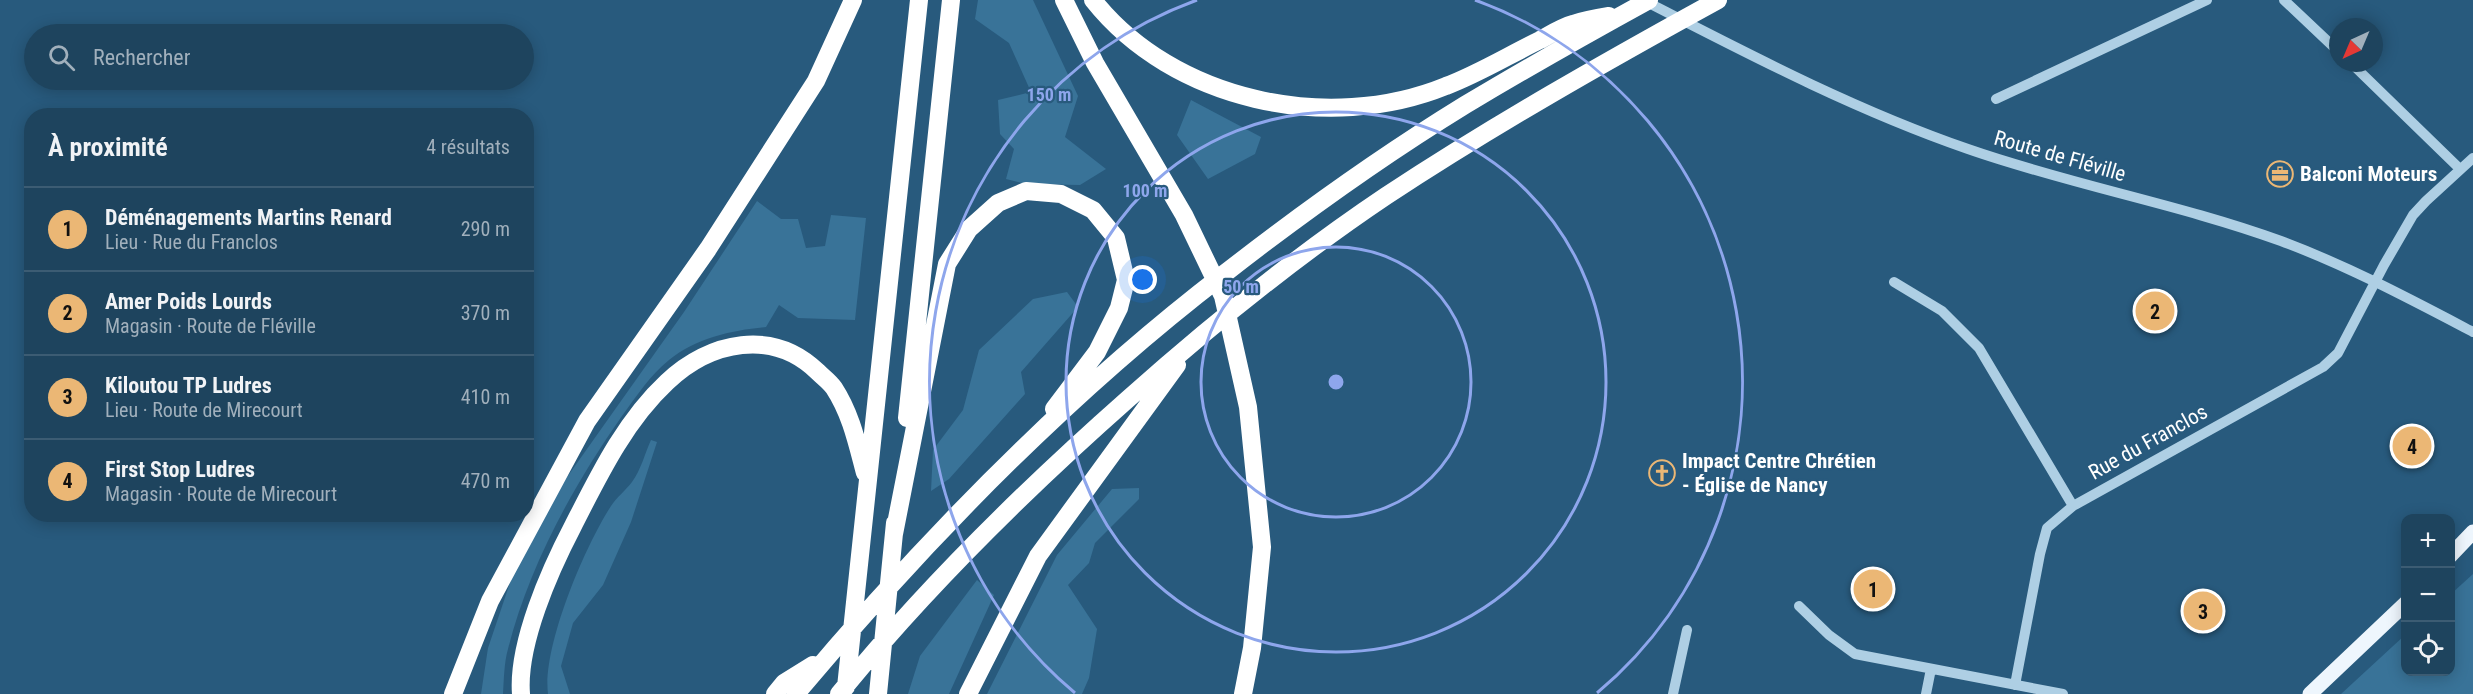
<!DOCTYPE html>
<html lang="fr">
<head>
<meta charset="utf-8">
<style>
	:root { --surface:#1e445e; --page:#2b4e67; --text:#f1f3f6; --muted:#a1b0bc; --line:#3c5c73; --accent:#ebb775 }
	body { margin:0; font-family:"Roboto Condensed",sans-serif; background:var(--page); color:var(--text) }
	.controls { position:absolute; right:18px; bottom:18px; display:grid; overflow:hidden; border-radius:12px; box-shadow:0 3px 15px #0003 }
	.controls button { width:54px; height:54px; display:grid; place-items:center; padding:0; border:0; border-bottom:2px solid var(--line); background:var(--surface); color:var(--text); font:30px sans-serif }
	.compass { position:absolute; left:2329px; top:18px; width:54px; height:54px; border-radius:50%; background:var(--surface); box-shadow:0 3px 15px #0003; rotate:224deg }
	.you { position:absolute; left:1143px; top:280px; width:21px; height:21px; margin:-15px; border:4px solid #fff; border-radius:50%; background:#1a73e8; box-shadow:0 0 0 9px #1a73e833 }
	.badge { display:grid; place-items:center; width:39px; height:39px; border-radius:50%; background:var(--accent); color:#111; font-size:20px; font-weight:700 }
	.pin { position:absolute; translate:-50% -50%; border:3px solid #fff; box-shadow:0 2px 6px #0006 }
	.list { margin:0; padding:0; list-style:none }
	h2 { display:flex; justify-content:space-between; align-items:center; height:78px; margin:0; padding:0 24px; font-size:26px }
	h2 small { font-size:20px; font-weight:400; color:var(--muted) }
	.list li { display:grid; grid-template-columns:39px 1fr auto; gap:18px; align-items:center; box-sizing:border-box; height:84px; padding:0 24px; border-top:2px solid var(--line) }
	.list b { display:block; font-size:22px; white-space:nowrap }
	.list p { margin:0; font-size:20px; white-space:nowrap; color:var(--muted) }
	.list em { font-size:20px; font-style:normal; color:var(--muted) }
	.icon { flex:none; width:33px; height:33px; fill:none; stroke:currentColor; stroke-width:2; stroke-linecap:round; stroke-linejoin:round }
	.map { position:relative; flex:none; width:2473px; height:694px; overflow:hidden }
	.search { position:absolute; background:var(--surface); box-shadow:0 3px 15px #0003; left:24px; top:24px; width:510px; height:66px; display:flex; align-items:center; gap:15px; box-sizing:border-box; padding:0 21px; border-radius:33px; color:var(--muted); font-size:22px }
	.panel { position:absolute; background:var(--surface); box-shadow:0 3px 15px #0003; left:24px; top:108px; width:510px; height:414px; border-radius:24px }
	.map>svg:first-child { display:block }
	.green { fill:#397398 }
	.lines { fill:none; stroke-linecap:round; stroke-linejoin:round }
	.minor { stroke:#aecfe4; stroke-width:10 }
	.major { stroke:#eef6fd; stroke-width:15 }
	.highway { stroke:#fff; stroke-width:18 }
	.ring { fill:none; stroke:#8ea6ec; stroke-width:3 }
	.labels { text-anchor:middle; stroke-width:4.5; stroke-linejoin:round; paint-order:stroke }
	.street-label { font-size:21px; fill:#fff; stroke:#285a7d }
	.poi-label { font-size:21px; font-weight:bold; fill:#fff; stroke:#285a7d; text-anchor:start }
	.centre { fill:#8ea6ec; stroke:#285a7d; stroke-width:3 }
	.ring-label { font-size:18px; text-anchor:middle; font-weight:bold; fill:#8ea6ec; stroke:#285a7d; stroke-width:4.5; stroke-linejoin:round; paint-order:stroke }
</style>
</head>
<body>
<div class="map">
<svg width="2473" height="694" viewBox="0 0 2473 694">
	<rect width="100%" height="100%" fill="#285a7d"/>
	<path class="green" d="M978,0H1033L1078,96L1065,137L1106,169L1080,185L1026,184L1006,179L1014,149L1000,134L998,100L1031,92L1009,43L975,19Z
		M1191,100L1261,137L1255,154L1208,179L1177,135Z
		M757,201L781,219H798L806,248L825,246L831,215L866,218L855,320L798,318L779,305L766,327C732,330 696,338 669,360C650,375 636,397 622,416C573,486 529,566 508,649C504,663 504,679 503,694H481L488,648L516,565L565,480L684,312Z
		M1067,292L1078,307L1021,372L1025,394L949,479L931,491L933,450L963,410L979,350L1033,299Z
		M651,440L657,442L631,522L603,585L573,623L561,666L570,694H548C542,647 585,546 611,506C617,497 626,490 632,482C641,470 645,453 651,440Z
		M1139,488V499L1095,543L1089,563L1068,585L1097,629L1089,678L1082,694H987L1057,555L1112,489Z
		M2473,574V694H2341L2405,635L2406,672H2450L2451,594Z
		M977,580L994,595L949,694H908L920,656Z"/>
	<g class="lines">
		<path class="minor" d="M1643,0C1750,55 1855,110 1968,149C2071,185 2179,204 2281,241C2348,266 2410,299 2473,332
			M2284,0L2338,51
			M2351,63L2460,169
			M1996,99L2207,0
			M1894,282L1942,311L1979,348L2073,506
			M1799,606L1829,635L1855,654L2063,694
			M2015,685L2040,554L2047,528L2073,506L2323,367L2338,353L2384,265L2413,215L2426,201L2473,158
			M1673,694L1687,630
			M1926,694L1931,669"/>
		<path class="major" d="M2450,556L2473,532
			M2310,694L2406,603"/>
		<path class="highway" d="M1064,0L1095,63L1184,215L1223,296L1248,407L1262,547L1252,648L1243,694
			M1093,0C1173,101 1328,134 1446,86C1478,74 1509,55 1540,40C1551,34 1562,27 1573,24C1585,20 1597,18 1609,16
			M907,418L951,0
			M894,534L947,264L969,229L998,203L1026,191L1061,194L1093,210L1116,238L1126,280L1119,308L1097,352L1054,409
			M846,687L919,0
			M453,694L490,601L587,421L708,249L816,81L853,0
			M521,694C517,644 550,570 573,526C599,475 625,421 667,382C710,341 773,328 818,372C823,377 830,382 834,388C851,414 857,443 865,473
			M775,694L784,683L813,665
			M796,694C924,541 1065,396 1224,274C1301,214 1382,156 1465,105C1525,69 1587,34 1649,0
			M839,694C926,587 1025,490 1128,399C1210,326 1295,257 1386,196C1494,125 1605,62 1718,0
			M878,694L895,523
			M968,694L1038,556L1177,365"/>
	</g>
	<g class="ring">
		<circle cx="1336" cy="382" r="135"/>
		<circle cx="1336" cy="382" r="270"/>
		<path d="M1075 693A406 406 0 0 1 1197 0M1475 0A406 406 0 0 1 1597 693"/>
	</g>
	<defs>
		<g id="office-ring" transform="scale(1.35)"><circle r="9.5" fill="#285a7d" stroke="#ebb775" stroke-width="1.5"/><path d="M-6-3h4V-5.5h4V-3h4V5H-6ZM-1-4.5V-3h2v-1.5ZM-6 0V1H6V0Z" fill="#ebb775"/></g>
		<g id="church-ring" transform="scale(1.35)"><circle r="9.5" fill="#285a7d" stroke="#ebb775" stroke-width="1.5"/><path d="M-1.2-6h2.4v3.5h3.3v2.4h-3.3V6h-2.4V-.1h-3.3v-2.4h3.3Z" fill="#ebb775"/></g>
	</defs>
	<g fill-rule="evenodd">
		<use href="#office-ring" x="2280" y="174"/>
		<use href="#church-ring" x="1662" y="473"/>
	</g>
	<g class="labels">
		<g class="street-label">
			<text transform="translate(2060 156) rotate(16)" y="7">Route de Fléville</text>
			<text transform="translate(2148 442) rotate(-29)" y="7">Rue du Franclos</text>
		</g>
		<g class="poi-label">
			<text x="2300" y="181">Balconi Moteurs</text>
			<text x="1682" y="468">Impact Centre Chrétien<tspan x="1682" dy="24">- Église de Nancy</tspan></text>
		</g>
	</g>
	<circle cx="1336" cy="382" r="9" class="centre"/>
	<g class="ring-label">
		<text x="1049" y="101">150 m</text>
		<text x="1145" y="197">100 m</text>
		<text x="1241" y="293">50 m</text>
	</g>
</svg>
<div class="controls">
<button>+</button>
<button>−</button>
<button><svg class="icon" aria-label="locate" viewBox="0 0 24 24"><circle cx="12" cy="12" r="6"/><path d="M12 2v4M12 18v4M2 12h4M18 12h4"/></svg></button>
</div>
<svg class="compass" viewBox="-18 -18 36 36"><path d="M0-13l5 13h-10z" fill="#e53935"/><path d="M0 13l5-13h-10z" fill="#a1b0bc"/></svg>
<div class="you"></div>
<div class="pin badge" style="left:1873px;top:589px">1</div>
<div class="pin badge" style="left:2155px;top:311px">2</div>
<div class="pin badge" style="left:2203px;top:611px">3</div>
<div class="pin badge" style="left:2412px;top:446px">4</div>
<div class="search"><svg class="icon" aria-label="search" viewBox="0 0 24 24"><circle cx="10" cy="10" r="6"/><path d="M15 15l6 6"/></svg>Rechercher</div>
<section class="panel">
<h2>À proximité<small>4 résultats</small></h2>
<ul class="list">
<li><span class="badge">1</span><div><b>Déménagements Martins Renard</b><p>Lieu · Rue du Franclos</p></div><em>290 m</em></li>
<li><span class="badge">2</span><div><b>Amer Poids Lourds</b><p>Magasin · Route de Fléville</p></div><em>370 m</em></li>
<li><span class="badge">3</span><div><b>Kiloutou TP Ludres</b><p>Lieu · Route de Mirecourt</p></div><em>410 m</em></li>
<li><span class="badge">4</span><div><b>First Stop Ludres</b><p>Magasin · Route de Mirecourt</p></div><em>470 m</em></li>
</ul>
</section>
</div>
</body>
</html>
